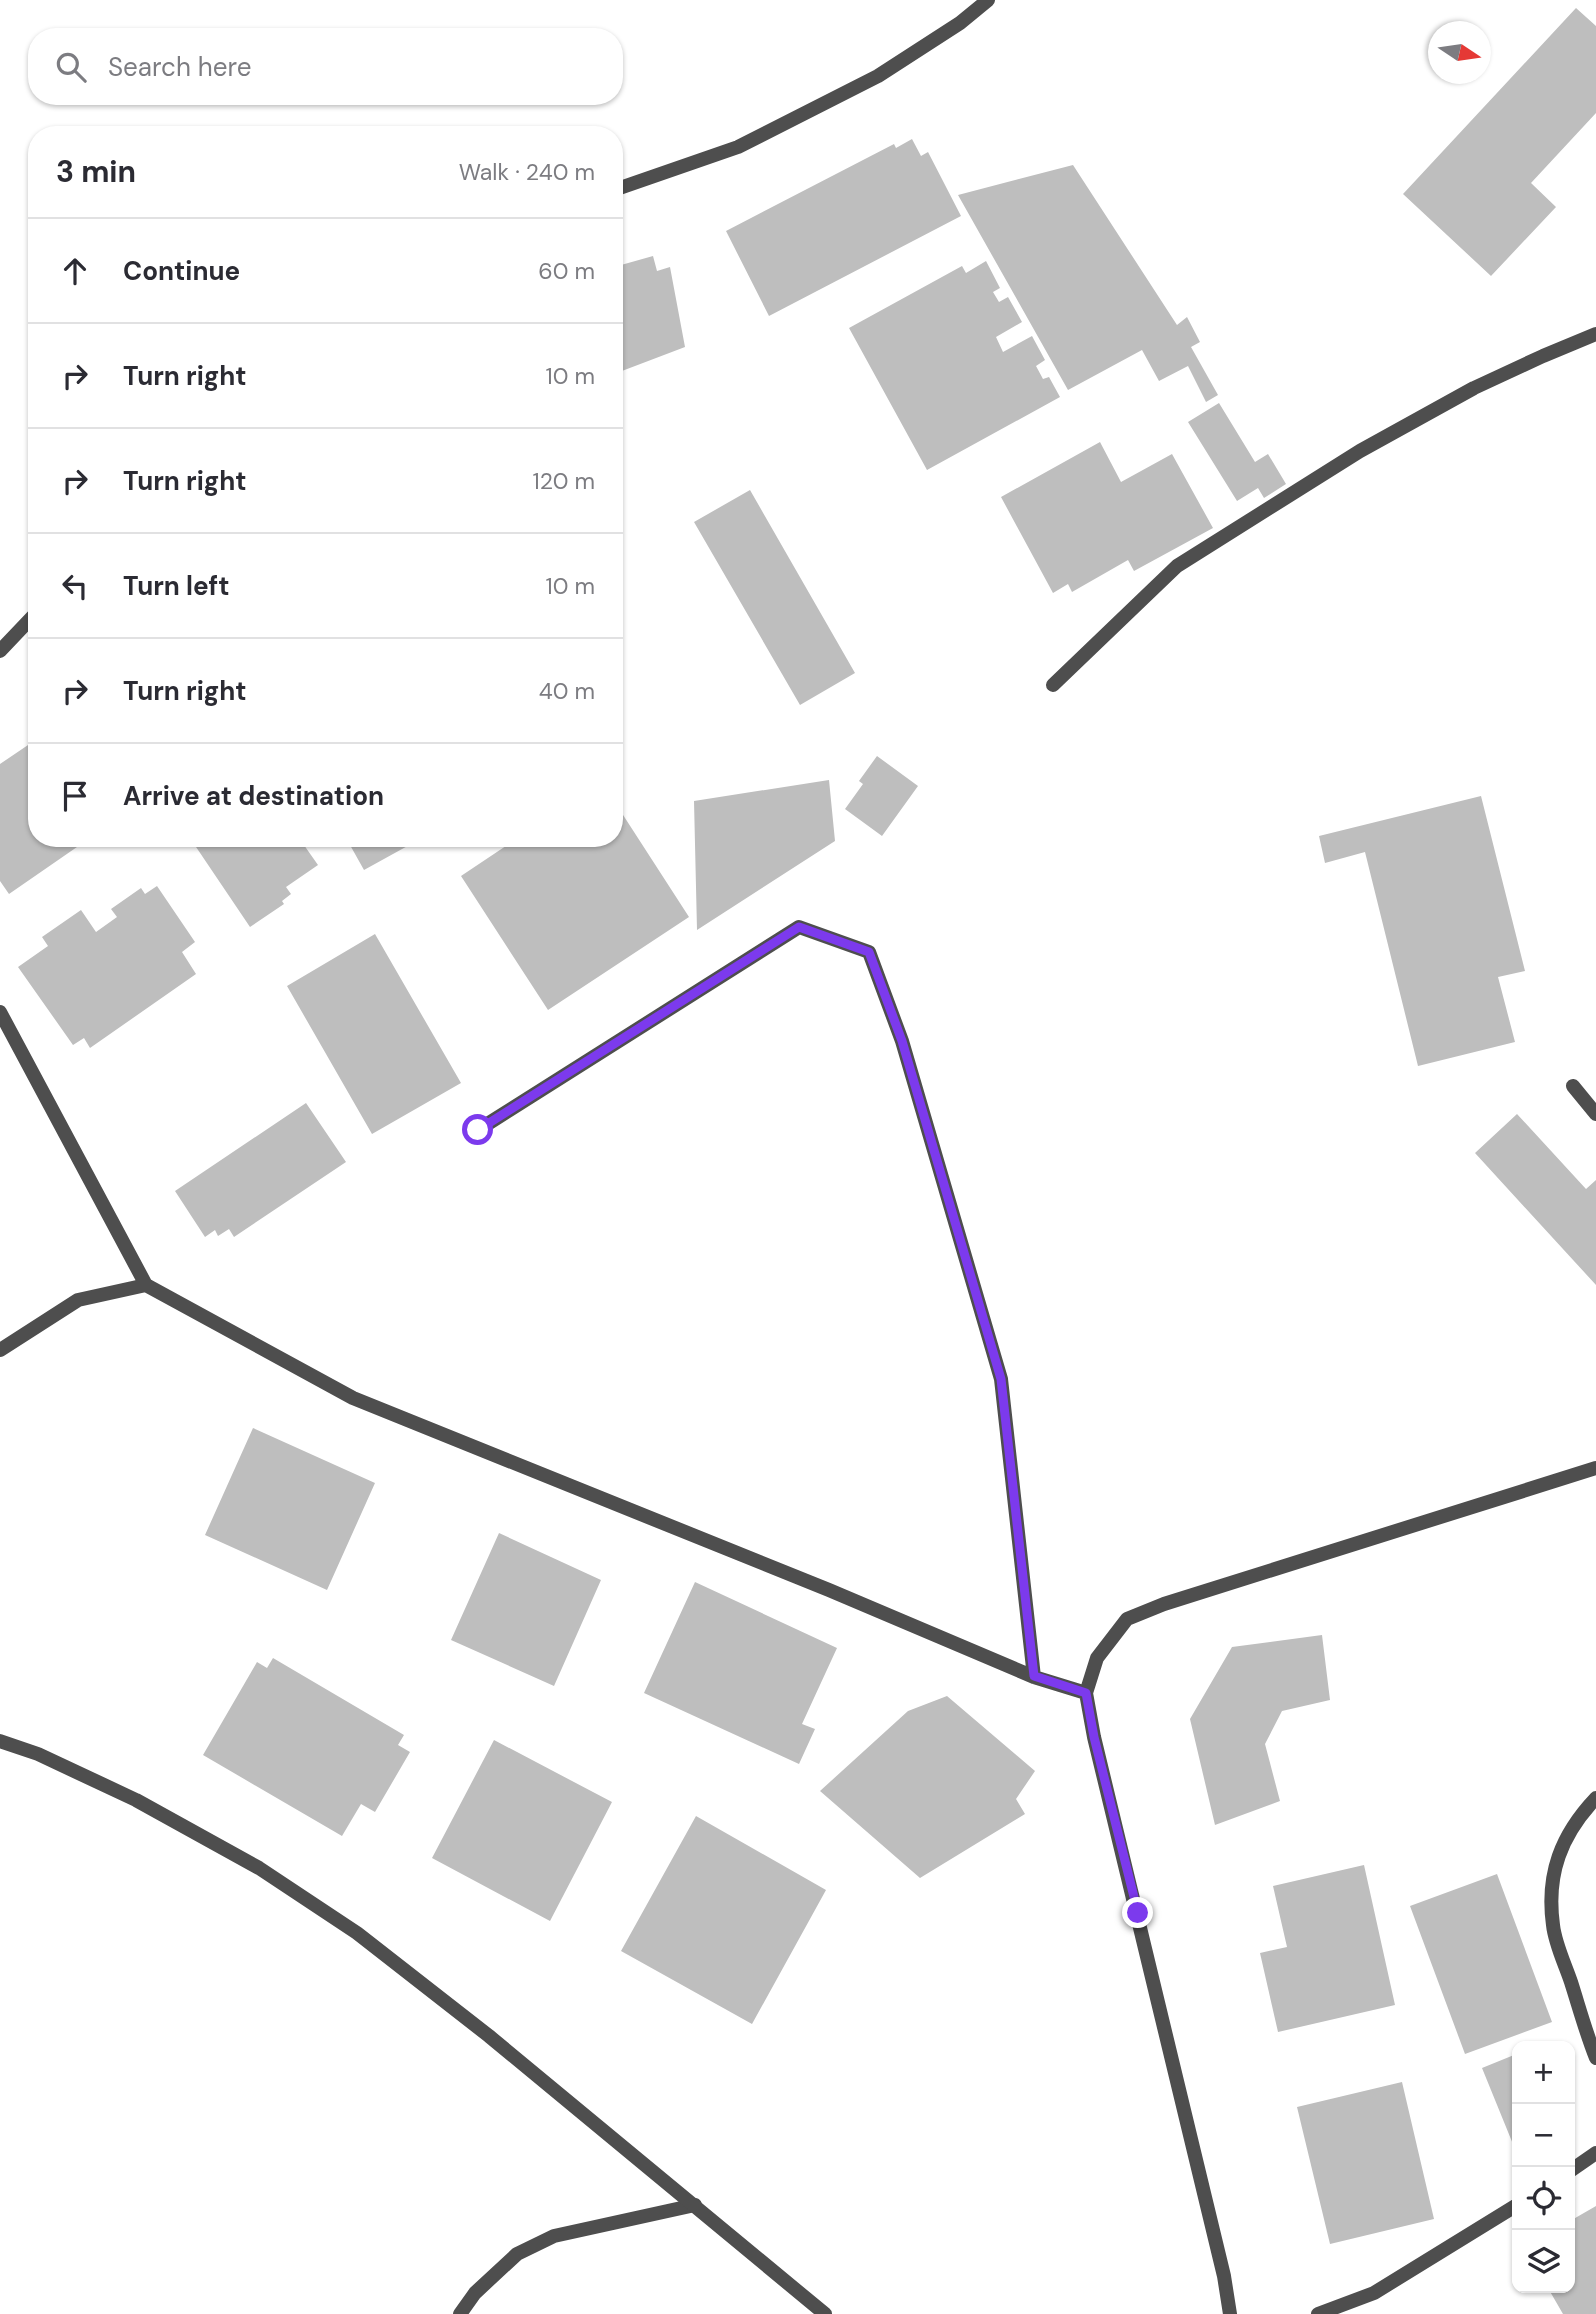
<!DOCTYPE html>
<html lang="en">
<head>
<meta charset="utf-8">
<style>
	:root { --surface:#fff; --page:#f2f2f3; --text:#2b2b33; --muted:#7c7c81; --line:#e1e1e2 }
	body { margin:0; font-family:"DM Sans",sans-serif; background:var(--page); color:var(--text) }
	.controls { position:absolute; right:21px; bottom:21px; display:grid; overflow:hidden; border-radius:14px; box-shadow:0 2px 5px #0004 }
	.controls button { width:63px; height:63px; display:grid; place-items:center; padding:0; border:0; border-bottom:2px solid var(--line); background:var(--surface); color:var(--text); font:35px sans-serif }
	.compass { position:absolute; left:1428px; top:21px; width:63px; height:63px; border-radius:50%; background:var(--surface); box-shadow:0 2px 5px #0004; rotate:103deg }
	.stop { position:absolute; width:21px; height:21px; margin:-16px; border:5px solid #7c3aed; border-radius:50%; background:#fff }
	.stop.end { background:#7c3aed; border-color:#fff; box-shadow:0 2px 7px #0008 }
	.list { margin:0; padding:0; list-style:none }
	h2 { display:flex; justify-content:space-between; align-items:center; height:91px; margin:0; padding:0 28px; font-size:30px }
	h2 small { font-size:23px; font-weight:400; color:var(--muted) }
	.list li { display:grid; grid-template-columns:46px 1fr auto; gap:21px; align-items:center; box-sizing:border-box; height:105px; padding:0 28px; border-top:2px solid var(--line) }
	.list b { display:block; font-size:26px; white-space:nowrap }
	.list em { font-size:23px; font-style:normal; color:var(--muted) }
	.icon { flex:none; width:38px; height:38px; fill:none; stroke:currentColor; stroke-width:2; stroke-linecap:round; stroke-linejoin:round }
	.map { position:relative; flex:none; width:1596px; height:2314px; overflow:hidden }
	.search { position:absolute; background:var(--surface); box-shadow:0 2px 5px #0004; left:28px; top:28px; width:595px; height:77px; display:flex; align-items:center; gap:18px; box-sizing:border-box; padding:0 24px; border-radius:28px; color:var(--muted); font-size:26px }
	.panel { position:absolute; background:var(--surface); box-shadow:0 2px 5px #0004; left:28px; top:126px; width:595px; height:721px; border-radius:28px }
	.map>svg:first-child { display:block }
	.building { fill:#bebebe }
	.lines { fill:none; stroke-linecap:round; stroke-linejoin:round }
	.lane { stroke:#4e4e4e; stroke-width:14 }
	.street { stroke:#4e4e4e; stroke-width:14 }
	.route { stroke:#7c3aed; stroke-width:9 }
</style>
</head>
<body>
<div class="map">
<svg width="1596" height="2314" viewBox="0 0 1596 2314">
	<rect width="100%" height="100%" fill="#fff"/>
	<path class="building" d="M1576,8L1596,26V113L1531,183L1556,207L1491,276L1403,194Z
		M912,139L921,156L928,152L961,216L769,316L726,231L894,144L896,148Z
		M1073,165L1177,325L1187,317L1200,342L1191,347L1218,395L1206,402L1188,366L1159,381L1142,350L1068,390L958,195Z
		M653,256L657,271L670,267L685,347L614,374V267Z
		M986,261L1000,288L993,292L999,302L1008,297L1022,322L996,337L1003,352L1032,336L1045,360L1036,366L1043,379L1049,377L1060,397L927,470L849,328L962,266L966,273Z
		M1219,403L1255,462L1268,454L1286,484L1264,498L1258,488L1237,501L1188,422Z
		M1100,442L1121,482L1172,454L1213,528L1134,571L1128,560L1072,592L1068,584L1053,593L1001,497Z
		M750,490L855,673L800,705L694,522Z
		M31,743L37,751V838H90L9,894L0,881V764Z
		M877,756L918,786L882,836L845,809L863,784L859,781Z
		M829,780L835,841L697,930L694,801Z
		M1481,796L1525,971L1498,977L1515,1042L1418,1066L1365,852L1325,863L1319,836Z
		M614,801L689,917L548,1010L461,876L518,838H614Z
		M195,838H289L291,841L299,838L318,865L286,887L291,894L282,901L284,904L250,927L192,841Z
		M361,838H422L364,870L350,845Z
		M157,886L195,942L182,952L196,974L90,1048L84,1038L73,1045L18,967L48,946L42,937L81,910L96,932L117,917L111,909L141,888L145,894Z
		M375,934L461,1083L372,1134L287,986Z
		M306,1103L346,1162L234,1237L229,1229L218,1236L215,1230L205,1237L175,1191Z
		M1517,1114L1586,1189L1596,1180V1285L1475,1153Z
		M253,1428L375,1483L327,1590L205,1535Z
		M499,1533L601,1580L554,1686L451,1640Z
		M695,1582L837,1648L802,1724L815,1729L799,1764L644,1693Z
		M1322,1635L1330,1700L1282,1711L1265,1744L1280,1801L1215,1825L1190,1719L1232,1647Z
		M273,1658L404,1735L398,1745L410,1752L375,1812L361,1804L342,1836L203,1755L257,1662L267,1668Z
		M947,1696L1035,1771L1016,1799L1025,1814L920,1878L820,1791L908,1711Z
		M494,1740L612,1802L550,1921L432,1858Z
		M696,1816L826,1890L752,2024L621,1951Z
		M1364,1865L1395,2005L1278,2032L1260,1953L1287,1947L1273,1886Z
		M1497,1874L1552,2022L1465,2054L1410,1906Z
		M1514,2055L1517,2064V2154L1482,2068Z
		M1402,2082L1434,2219L1330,2244L1297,2107Z
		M1596,2206V2314H1563L1548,2288H1570V2221Z"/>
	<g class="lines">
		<path class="lane" d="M1053,685L1177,566L1360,451L1474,388L1543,356L1596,334
			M1573,1086L1596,1114
			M460,2314L475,2293L517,2254L554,2236L695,2205"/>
		<path class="street" d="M614,190L738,147L878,76L960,23L988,0
			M0,651L37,612
			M0,1012L146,1285
			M478,1130L799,927L869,952L902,1041L1001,1379L1034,1677
			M0,1350L78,1300L146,1285L353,1398L829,1590L1034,1677L1086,1693
			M0,1741L38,1754L136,1800L259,1868L357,1933L489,2036L825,2314
			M1596,1798C1561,1835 1546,1874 1553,1925C1555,1944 1565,1964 1571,1982C1579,2007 1586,2033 1596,2058
			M1570,2171L1596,2153
			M1230,2314L1224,2276L1094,1737L1086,1693L1097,1658L1127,1619L1164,1604L1596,1468
			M1318,2314L1374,2293L1517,2205"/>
	</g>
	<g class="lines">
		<path class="route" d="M478,1130L799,927L869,952L902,1041L1001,1379L1034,1676L1086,1693L1094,1737L1138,1913"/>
	</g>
</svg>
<div class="controls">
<button>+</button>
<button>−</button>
<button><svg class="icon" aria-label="locate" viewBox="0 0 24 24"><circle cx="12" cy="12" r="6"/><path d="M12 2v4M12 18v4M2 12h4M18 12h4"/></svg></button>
<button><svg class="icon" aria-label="layers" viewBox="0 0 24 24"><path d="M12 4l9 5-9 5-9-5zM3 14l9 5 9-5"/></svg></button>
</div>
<svg class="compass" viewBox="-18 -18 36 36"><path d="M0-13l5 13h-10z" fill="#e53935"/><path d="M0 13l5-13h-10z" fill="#7c7c81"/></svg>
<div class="stop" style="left:478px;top:1130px"></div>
<div class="stop end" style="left:1138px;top:1913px"></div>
<div class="search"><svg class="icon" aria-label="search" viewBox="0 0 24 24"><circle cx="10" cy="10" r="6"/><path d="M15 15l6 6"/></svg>Search here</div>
<section class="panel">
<h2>3 min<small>Walk · 240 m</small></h2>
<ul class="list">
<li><svg class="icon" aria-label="ahead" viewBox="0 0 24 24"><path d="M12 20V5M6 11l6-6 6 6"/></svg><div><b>Continue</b></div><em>60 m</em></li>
<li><svg class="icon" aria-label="right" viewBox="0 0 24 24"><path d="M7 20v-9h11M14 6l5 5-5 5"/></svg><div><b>Turn right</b></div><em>10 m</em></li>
<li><svg class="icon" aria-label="right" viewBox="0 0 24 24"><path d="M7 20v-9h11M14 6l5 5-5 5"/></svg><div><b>Turn right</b></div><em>120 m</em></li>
<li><svg class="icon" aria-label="left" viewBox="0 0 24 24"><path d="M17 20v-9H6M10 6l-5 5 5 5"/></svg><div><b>Turn left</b></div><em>10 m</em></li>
<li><svg class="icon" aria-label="right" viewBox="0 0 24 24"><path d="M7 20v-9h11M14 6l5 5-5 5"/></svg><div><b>Turn right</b></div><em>40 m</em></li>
<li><svg class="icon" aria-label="arrive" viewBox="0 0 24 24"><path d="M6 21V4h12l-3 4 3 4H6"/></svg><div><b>Arrive at destination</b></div></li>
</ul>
</section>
</div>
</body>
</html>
